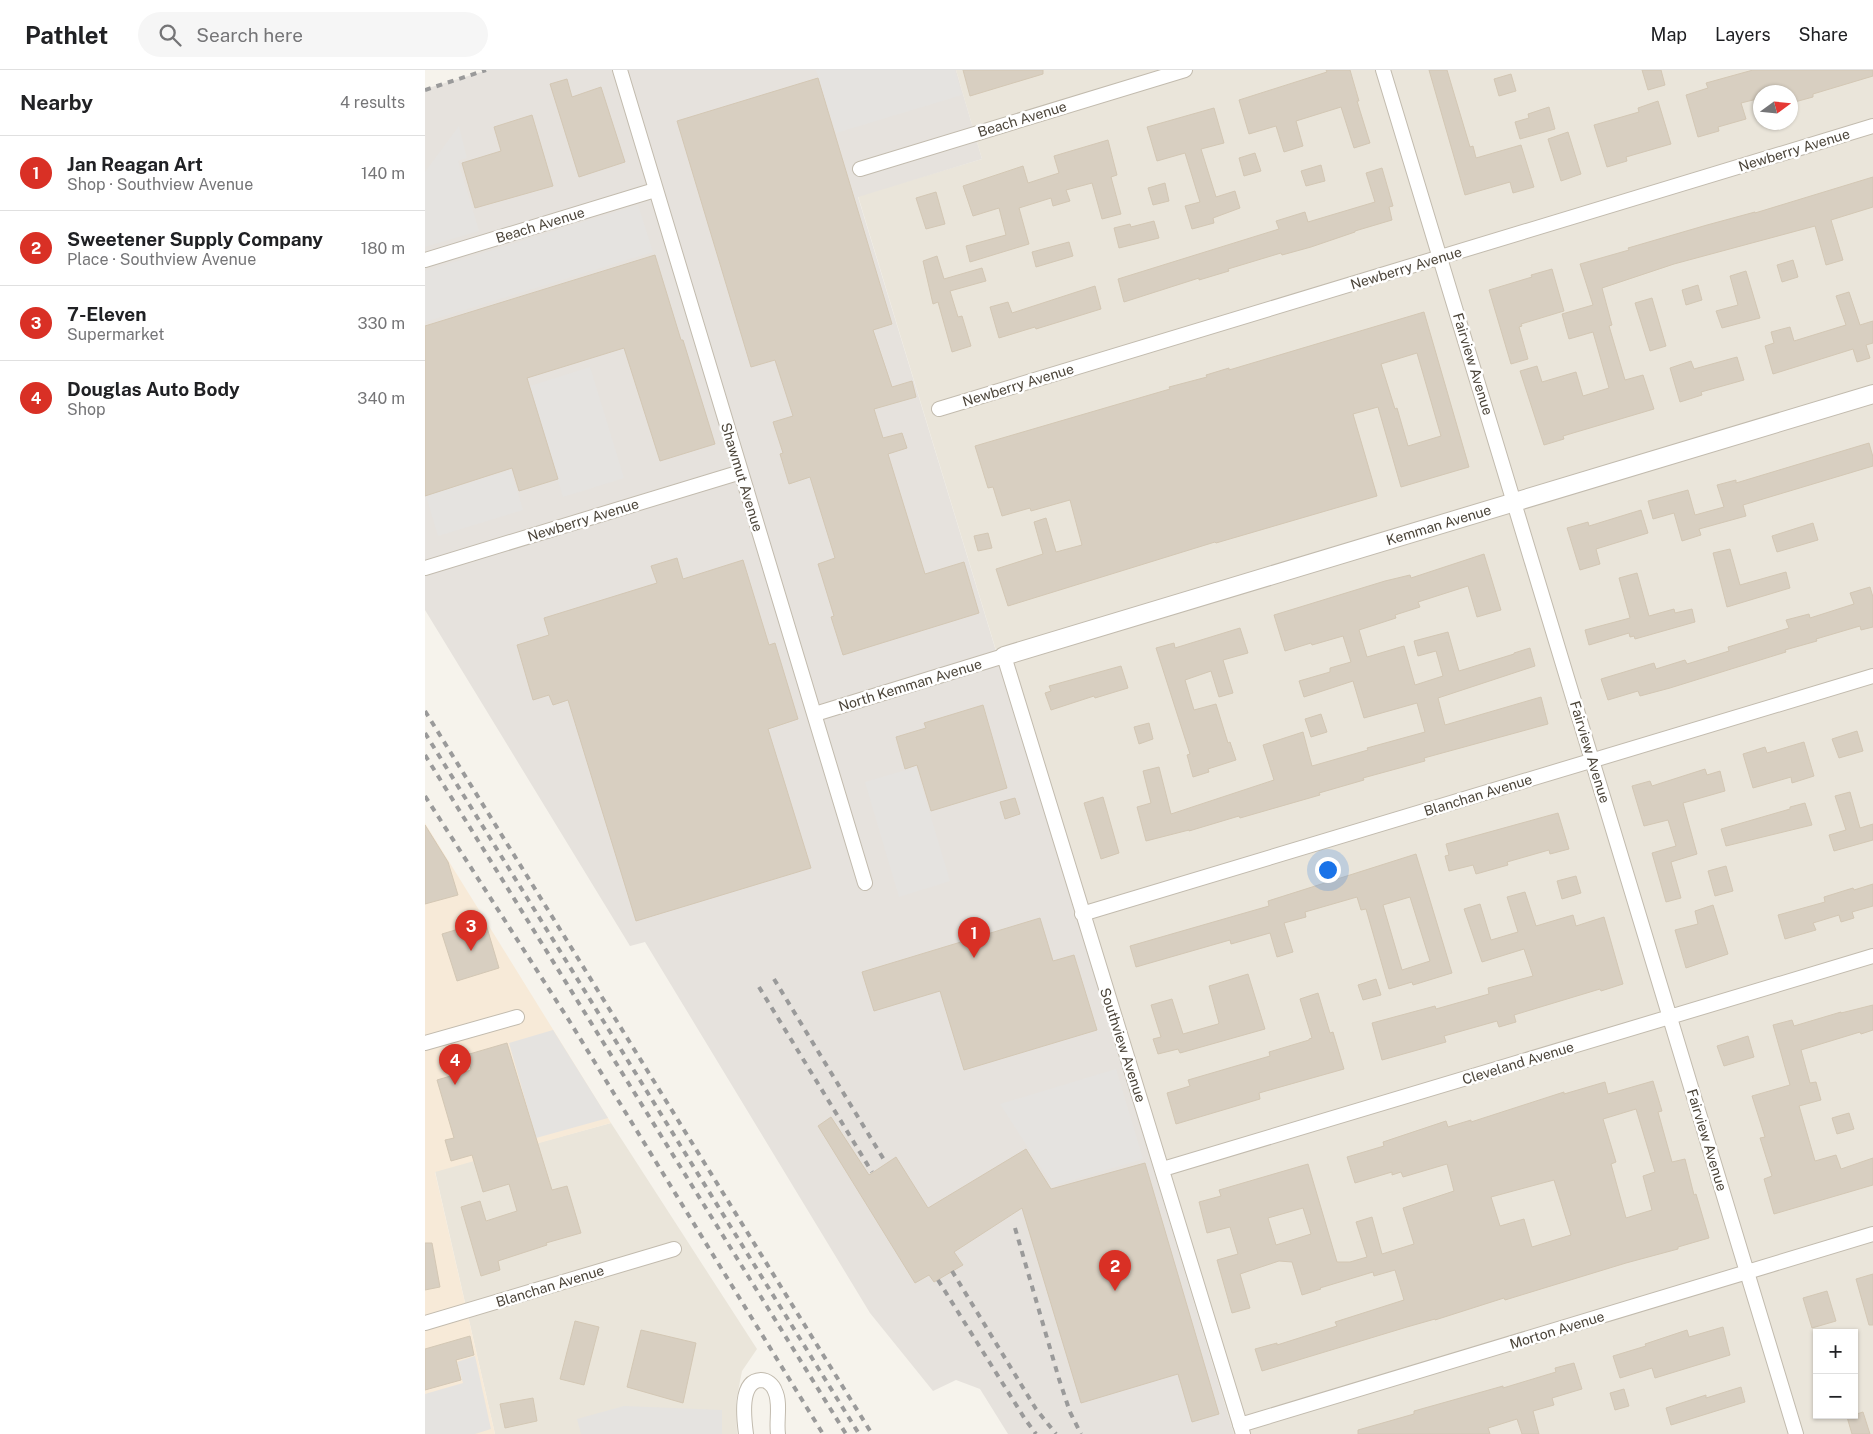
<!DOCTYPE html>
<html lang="en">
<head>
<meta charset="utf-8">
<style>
	:root { --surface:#fff; --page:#f6f6f6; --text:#202124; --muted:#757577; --line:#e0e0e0; --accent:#d93025 }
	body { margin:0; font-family:"Public Sans",sans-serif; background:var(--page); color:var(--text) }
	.controls { position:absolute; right:15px; bottom:15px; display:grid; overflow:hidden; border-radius:0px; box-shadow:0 1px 4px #0004 }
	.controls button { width:45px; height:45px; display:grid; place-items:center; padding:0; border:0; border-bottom:1px solid var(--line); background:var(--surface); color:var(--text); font:25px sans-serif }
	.compass { position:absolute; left:1328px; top:15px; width:45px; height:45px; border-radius:50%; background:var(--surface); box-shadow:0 1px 4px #0004; rotate:75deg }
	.you { position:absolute; left:902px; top:799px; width:18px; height:18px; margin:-12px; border:4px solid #fff; border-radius:50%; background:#1a73e8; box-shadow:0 0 0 8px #1a73e833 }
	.badge { display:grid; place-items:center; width:32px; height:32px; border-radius:50%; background:var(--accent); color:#fff; font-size:16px; font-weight:700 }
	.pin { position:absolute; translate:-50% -41px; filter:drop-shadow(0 1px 2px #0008) }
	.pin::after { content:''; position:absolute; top:26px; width:18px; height:15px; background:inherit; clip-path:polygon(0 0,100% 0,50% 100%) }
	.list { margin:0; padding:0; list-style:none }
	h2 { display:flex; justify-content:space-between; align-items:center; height:65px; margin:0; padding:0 20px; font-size:21px }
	h2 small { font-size:16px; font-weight:400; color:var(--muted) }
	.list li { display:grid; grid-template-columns:32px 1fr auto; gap:15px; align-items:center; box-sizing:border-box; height:75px; padding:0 20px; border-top:1px solid var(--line) }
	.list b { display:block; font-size:19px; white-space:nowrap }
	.list p { margin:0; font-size:16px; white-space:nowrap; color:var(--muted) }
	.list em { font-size:16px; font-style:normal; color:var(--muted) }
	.icon { flex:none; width:28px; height:28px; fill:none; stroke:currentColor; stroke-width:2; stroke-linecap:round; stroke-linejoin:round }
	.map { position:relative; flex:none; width:1448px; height:1364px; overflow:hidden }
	header { display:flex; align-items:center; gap:30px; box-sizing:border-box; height:70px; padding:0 25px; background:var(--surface); border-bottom:1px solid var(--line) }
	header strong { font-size:24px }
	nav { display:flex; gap:28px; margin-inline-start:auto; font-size:18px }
	.search { width:350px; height:45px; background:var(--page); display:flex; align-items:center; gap:12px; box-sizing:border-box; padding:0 18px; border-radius:28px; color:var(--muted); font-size:19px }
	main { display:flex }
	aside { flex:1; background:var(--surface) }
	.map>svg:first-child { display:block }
	.residential { fill:#eae5da; fill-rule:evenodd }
	.commercial { fill:#f7ead8 }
	.industrial { fill:#e6e2dd }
	.parking { fill:#e5e3e0 }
	.building { fill:#d8cfc1; stroke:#d3c7b4; fill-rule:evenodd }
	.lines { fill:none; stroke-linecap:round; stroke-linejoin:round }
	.minor-casing { stroke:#c2bbae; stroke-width:16 }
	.tertiary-casing { stroke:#c2bbae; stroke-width:20 }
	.minor { stroke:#fff; stroke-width:14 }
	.tertiary { stroke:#fff; stroke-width:18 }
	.rail { stroke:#9a9a9a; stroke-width:4; stroke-dasharray:6 6; stroke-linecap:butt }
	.labels { text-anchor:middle; stroke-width:5; stroke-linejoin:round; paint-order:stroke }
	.street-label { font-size:14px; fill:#4b4439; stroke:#fff }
</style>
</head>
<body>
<header>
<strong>Pathlet</strong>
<div class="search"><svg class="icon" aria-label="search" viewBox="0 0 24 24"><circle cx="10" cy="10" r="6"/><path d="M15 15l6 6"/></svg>Search here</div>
<nav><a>Map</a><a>Layers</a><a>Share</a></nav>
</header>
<main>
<aside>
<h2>Nearby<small>4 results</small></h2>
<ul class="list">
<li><span class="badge">1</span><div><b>Jan Reagan Art</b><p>Shop · Southview Avenue</p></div><em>140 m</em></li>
<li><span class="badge">2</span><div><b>Sweetener Supply Company</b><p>Place · Southview Avenue</p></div><em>180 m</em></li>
<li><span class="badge">3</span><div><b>7-Eleven</b><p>Supermarket</p></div><em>330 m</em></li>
<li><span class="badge">4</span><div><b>Douglas Auto Body</b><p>Shop</p></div><em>340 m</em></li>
</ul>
</aside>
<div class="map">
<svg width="1448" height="1364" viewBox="0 0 1448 1364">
	<rect width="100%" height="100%" fill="#f6f3ec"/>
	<path class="residential" d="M531,0H1448V1364H809L433,126L557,89ZM1336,22H1366V52H1336ZM1392,1263H1429V1345H1392Z
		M186,1053L332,1279L317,1301L311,1332L312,1364H70L10,1101Z"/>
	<path class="commercial" d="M0,753L186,1053L10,1102L70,1364H0Z"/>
	<path class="industrial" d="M63,0H531L557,89L433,127L809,1364H583L555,1319L531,1310L508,1321L445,1243L220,872L205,876L0,540V19Z"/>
	<path class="parking" d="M391,0H530L537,25L411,63Z
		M34,56L42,88L33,91L54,161L0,177V102Z
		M213,135L228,182L0,252V201Z
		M165,297L199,408L138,427L105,316Z
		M86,400L98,440L13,466L1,426Z
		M491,697L525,811L474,827L440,712Z
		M128,960L183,1048L111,1068L84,973Z
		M691,999L718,1089L628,1116L575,1034Z
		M50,1286L66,1359L50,1364H0V1324L38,1313L32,1292Z
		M199,1336L297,1340V1364H156L152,1349Z"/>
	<path class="building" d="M538,0H618V4L545,26Z
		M901,0H925L934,31H932L945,73L929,78L916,37L871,51L878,76L859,82L851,56L824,64L814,30L902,2Z
		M1004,0H1022L1045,77L1048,76L1051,88L1096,75L1109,117L1088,123L1085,112L1040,125Z
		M1217,0H1236L1240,15L1223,20Z
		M1328,0H1448V6L1388,24V27L1366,33V22H1336V28L1316,33L1321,49L1293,57L1294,61L1273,67L1261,25L1283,18L1281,13Z
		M1086,4L1091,21L1074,26L1069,9Z
		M393,8L467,254L448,260L467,317L487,311L491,327L449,339L458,368L477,363L482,378L463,384L500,504L539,492L554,543L418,585L406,547L409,546L393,494L410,488L385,407L364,414L355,384L358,383L348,352L368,346L350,290L326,297L252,51Z
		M142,9L147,27L176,17L200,92L154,107L125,14Z
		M1233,31L1246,74L1201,87L1202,91L1182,97L1169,55L1214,42L1213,38Z
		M1124,37L1130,59L1095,69L1090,52L1104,48L1103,44Z
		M789,38L799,73L776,79L791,127L810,121L815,138L788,148L789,153L767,159L760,136L775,132L760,83L732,91L722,57Z
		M107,45L128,116L50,138L37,93L76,81L69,57Z
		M1143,62L1156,104L1136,111L1123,69Z
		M683,70L692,105L686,107L696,144L677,149L667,113L641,120L645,131L628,136L626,128L594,138L604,174L545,192L541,176L581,165L574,138L548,146L538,116L598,96L603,113L634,103L629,86Z
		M830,83L836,101L819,106L814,88Z
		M896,95L900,111L881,116L876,101Z
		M957,98L968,136L964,137L967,150L930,161V162L886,177L857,185L856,183L803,199L804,201L774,210V208L699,232L693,209L854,159L851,151L880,142L883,152L950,132L941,103Z
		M1448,107V137L1406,150L1418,190L1401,195L1390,156L1249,194L1177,218L1187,255L1184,256L1200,310L1218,305L1229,339L1138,366L1139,369L1119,375L1095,301L1112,296L1117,312L1151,302L1158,326L1184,318L1168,262L1144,269L1137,244L1168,235L1155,194L1204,180L1203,178L1282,155L1330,142V143Z
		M740,113L744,131L728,135L723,118Z
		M511,122L520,154L501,159L491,128Z
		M729,151L734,168L694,178L689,158L705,154L706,157Z
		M644,172L648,186L611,197L607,182Z
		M230,185L256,270H258L290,374L235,391L199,278L102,308L133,409L94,421L87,398L0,426V256Z
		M512,186L519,209L557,198L561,211L525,221L533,247L537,246L546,276L527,282L513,232L508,234L498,191Z
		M1368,190L1373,207L1357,212L1352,195Z
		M1127,199L1139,241L1096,254L1097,256L1094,257L1103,289L1086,294L1064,220L1107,207L1106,205Z
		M1321,201L1335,248L1297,258L1291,241L1313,235L1305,206Z
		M1273,215L1277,230L1261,235L1257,220Z
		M670,216L676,239L611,259L610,257L574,268L565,237L583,232L587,243Z
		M1424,222L1435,255L1448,251V273L1441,275L1445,288L1432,292L1428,279L1348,304L1340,276L1349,273L1346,262L1365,257L1369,271L1421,255L1411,226Z
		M1227,228L1241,276L1225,281L1210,233Z
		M999,242L1044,397L976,417L953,337L928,344L952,426L791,473L790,472L583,536L571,499L618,484L609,452L621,448L631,482L657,475L645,430L606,441L605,438L577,446L568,417L563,418L550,376L745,319L744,317L782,307L781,305L804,298V300ZM992,283L1016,366L983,376L972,338L970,339L956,294Z
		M1312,287L1319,310L1276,322L1277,325L1255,332L1245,298L1266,291L1269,299Z
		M1444,373L1448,387V396L1318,435L1321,446L1274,459L1276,465L1257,471L1249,443L1228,449L1223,431L1263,420L1270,445L1299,437L1292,415L1311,410V413Z
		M1216,440L1223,463L1171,479L1175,494L1155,500L1142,458L1163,452L1164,456Z
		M1388,453L1393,470L1352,482L1347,466Z
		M563,463L567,478L553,481L549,466Z
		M1305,479L1315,515L1361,502L1365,518L1302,537L1288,483Z
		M1059,484L1076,540L1052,547L1043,516L993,532L995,537L970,545L971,548L934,560L942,587L979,576L990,615L1018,606L1011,581L993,586L989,571L1023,562L1034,601L1089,584V583L1105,578L1110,596L1013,628L1020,655L1116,627L1123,654L999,688L1000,691L938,708L939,710L894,723L895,725L815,748L814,746L764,761V760L721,771L712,737L726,733L718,701L734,697L746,744L849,710L838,675L878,662L887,696L943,680L942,678L1000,662L992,633L939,648L928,611L879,627L874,611L905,602V598L926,592L918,566L887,575L886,573L860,581L849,545L960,511L985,505L986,508Z
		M252,488L258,509L318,490L344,575L350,573L373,649L343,659L386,798L211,851L143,630L128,635L124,625L108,630L92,575L124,565L119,548L232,513L226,496Z
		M1212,503L1224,546L1249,539L1250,543L1267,539L1270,552L1210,569L1209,566L1205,567L1204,563L1164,575L1160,560L1205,548L1194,508Z
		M1445,517L1448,527V557L1436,560L1435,556L1391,569L1392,571L1360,580L1361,582L1245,618L1215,626L1213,621L1183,630L1176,609L1229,593L1231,599L1260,590L1262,594L1304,581L1303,577L1364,558L1361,550L1384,544L1385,548L1429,534L1425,523Z
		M815,558L823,583L798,590L808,623L794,627L786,601L760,610L769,640L791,634L803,673L805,672L811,690L783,699L784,702L768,707L762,685L765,684L731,578L749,573L750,578Z
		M696,596L703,618L670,628L669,626L626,640L620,623L626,621L624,616Z
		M558,635L582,718L506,741L492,695L480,699L471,667L501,658L499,653Z
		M896,644L902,662L886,667L880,649Z
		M724,653L728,669L714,674L709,657Z
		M1432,661L1438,681L1414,688L1407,669Z
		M1379,672L1389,706L1367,713L1366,707L1328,718L1318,684L1340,677L1342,683Z
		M1280,699L1282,705L1295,701L1300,721L1258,733L1272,784L1246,792L1256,828L1241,832L1227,783L1251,776L1243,750L1219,756L1207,716L1225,711L1227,716Z
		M1425,722L1435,758L1448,754V770L1409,781L1404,765L1421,760L1410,726Z
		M678,727L694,783L676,789L659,733Z
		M590,728L595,744L580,749L575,732Z
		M1380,733L1387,755L1301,776L1296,759L1365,739V737Z
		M1133,743L1144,779L1125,784L1124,780L1082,792L1083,795L1051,804L1048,795L1024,801L1020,786L1024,785L1021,774Z
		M0,755L23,792L33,825L0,834Z
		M991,784L1027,903L988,915L987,912L964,919L941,839L936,840L932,827L880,842L881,847L859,853L868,882L852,887L845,863L806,874L805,870L711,897L705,876L844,836L843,831ZM985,827L1005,891L977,900L958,835Z
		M1301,796L1308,821L1290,826L1283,801Z
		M1151,806L1156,823L1137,829L1132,811Z
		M1448,814V836L1427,842L1429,848L1416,852L1414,845L1388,853L1391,860L1360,869L1353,845L1400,832L1399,827L1428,818L1429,820Z
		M1100,822L1111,856L1148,845L1151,856L1179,847L1198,914L1176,921L1175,919L1089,945L1091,952L1074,957L1072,951L1019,966L1021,972L957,990L947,953L1010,936L1011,939L1064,924L1063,918L1108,906L1099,879L1057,892L1039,839L1055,834L1066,870L1093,862L1082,827Z
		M1288,835L1303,884L1261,898L1250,860L1273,854L1270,841Z
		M615,848L628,891L649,885L672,960L539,1000L515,921L449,941L437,902Z
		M60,851L74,898L32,911L17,864Z
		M823,904L840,959L755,983L753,979L733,984L728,969L736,967L726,935L747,929L758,964L793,954L794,953L784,916Z
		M951,909L956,925L938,930L933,915Z
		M893,923L905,963L908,962L919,999L834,1023L835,1029L751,1054L742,1023L765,1016L763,1010L845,986L844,982L884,970V969L887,968L875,929Z
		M1448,935V960L1436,964L1435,962L1376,980L1385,1013L1391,1012L1396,1030L1374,1036L1390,1091L1411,1085L1416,1099L1448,1088V1115L1349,1144L1339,1109L1347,1106L1335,1068L1340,1067L1327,1026L1365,1015L1348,955L1367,950L1369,956L1416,942V943Z
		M1323,966L1329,987L1299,996L1292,976Z
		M82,973L127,1120L142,1116L156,1163L121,1173L122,1175L73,1191L75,1200L56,1206L36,1137L55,1131L61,1151L92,1141L84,1114L58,1122L47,1085L26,1091L20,1070L29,1068L12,1010L46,1000L41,985Z
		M1228,1011L1237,1041L1233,1042L1247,1092L1260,1089L1269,1125L1271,1124L1284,1168L1253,1177V1179L1201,1193L1080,1230L1079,1228L1010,1250V1249L982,1257L837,1301L830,1279L852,1273V1275L912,1256L910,1252L979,1230L970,1200L949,1206L948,1202L895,1218L896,1219L877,1225L867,1192L854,1191L815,1204L825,1238L807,1243L792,1190L813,1184L805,1157L782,1163L774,1132L796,1126L794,1120L883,1094L912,1192H925L942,1187L931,1152L947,1147L957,1184L989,1174L978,1138L1029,1121L1022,1094L978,1107L976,1102L967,1105V1102L930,1113L922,1087L959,1076L958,1072L1021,1051L1023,1057L1046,1050V1052L1139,1022V1024L1180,1012L1183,1024ZM1211,1039L1230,1102L1218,1106L1227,1140L1201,1148L1186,1094L1191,1092L1178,1049ZM1129,1110L1146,1165L1107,1177L1099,1149L1075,1156L1066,1127ZM878,1138L886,1164L851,1175L843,1148Z
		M1424,1043L1429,1059L1412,1064L1407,1048Z
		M406,1047L444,1105L471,1087L503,1138L601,1079L626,1119L720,1093L794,1344L767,1352L753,1304L656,1333L597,1138L529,1182L538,1195L509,1212L504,1205L490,1213L393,1056Z
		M0,1173H7L15,1217L0,1220Z
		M1448,1204V1255H1444L1431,1209Z
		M1402,1221L1411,1251L1387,1258L1378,1228Z
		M150,1251L174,1257L159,1315L135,1309Z
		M1298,1257L1305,1285L1230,1308L1227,1298L1195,1308L1188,1286L1221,1276L1220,1274L1262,1260L1264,1267Z
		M216,1260L271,1273L258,1333L202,1317Z
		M45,1266L49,1285L31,1290L36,1310L0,1320V1279Z
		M1149,1293L1157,1319L1127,1328L1129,1335L1108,1341L1114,1364H1097L1092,1349L1063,1358L1065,1364H933V1360L989,1344V1341L1078,1316V1318L1131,1302L1130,1298Z
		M1316,1317L1320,1332L1246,1355L1241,1338L1281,1325V1328Z
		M1199,1319L1204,1336L1190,1340L1185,1323Z
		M108,1328L112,1351L80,1358L75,1334Z
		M1438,1342L1445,1364H1427L1422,1347Z"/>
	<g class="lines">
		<g class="minor-casing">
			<path id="minor" d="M195,0L440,813
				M958,0L1371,1364
				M435,99L760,0
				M0,190L230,120
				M514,339L1448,56
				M0,498L316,402
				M390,644L579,586L818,1364
				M657,844L1448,606
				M0,973L92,947
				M738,1099L1448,886
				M0,1253L249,1179
				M815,1355L1448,1164
				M321,1364C319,1349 314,1311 336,1310C342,1310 348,1315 350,1321C356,1333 351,1351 353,1364"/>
		</g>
		<g class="tertiary-casing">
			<g id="tertiary">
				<path id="s1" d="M579,586L1448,324"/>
			</g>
		</g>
		<use href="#minor" class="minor"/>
		<use href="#tertiary" class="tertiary"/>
		<path class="rail" d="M0,20L61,0
			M0,641L447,1364
			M0,663L434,1364
			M0,685L421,1364
			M0,726L145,952L398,1364
			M349,909L461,1093
			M334,917L447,1102
			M590,1158L634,1309L645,1342L656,1364
			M527,1201L611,1339L631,1364
			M513,1210L600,1349L611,1364"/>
	</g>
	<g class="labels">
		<g class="street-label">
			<text transform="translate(597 49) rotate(-17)" y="5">Beach Avenue</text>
			<text transform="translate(1369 80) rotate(-17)" y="5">Newberry Avenue</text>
			<text transform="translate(115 155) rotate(-17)" y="5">Beach Avenue</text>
			<text transform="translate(981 198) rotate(-17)" y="5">Newberry Avenue</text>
			<text transform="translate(1048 294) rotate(73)" y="5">Fairview Avenue</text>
			<text transform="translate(593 315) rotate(-17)" y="5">Newberry Avenue</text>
			<text transform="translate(317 407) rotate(73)" y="5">Shawmut Avenue</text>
			<text transform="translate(158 450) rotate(-17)" y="5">Newberry Avenue</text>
			<text dy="5" stroke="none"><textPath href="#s1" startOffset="454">Kemman Avenue</textPath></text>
			<text transform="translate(485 615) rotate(-17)" y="5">North Kemman Avenue</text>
			<text transform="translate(1165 682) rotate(73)" y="5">Fairview Avenue</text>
			<text transform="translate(1053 725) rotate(-17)" y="5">Blanchan Avenue</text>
			<text transform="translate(698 975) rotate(72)" y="5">Southview Avenue</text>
			<text transform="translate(1093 993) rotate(-17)" y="5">Cleveland Avenue</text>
			<text transform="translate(1282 1070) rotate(73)" y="5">Fairview Avenue</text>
			<text transform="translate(125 1216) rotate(-17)" y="5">Blanchan Avenue</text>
			<text transform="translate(1132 1260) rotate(-17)" y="5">Morton Avenue</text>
		</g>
	</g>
</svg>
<div class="controls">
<button>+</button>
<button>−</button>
</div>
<svg class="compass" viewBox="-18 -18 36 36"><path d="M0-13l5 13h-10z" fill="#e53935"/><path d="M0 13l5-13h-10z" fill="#757577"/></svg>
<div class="you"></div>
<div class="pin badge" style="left:549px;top:888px">1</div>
<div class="pin badge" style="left:690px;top:1221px">2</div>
<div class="pin badge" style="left:46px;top:881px">3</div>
<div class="pin badge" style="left:30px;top:1015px">4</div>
</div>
</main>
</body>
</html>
